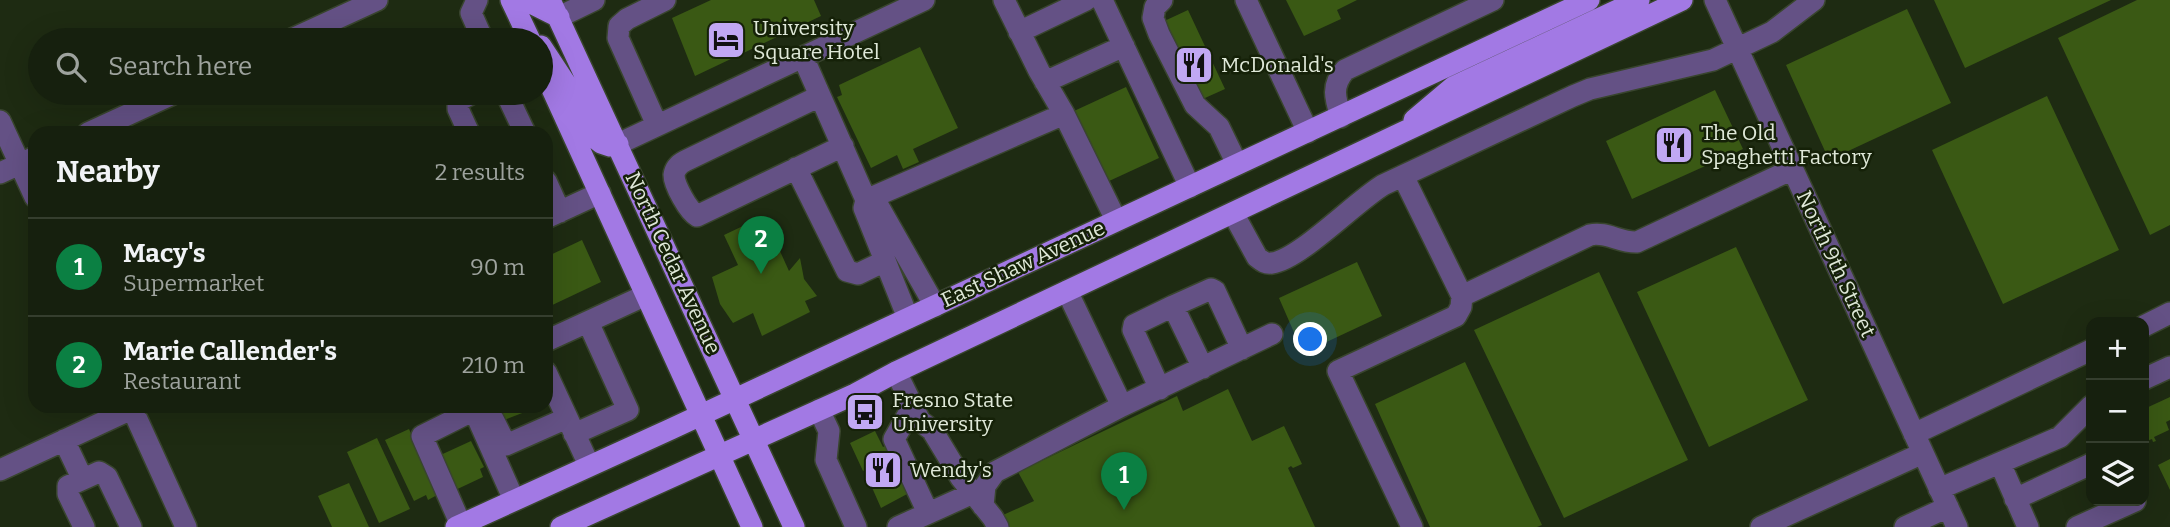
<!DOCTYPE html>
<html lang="en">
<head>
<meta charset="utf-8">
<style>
	:root { --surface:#16200e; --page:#232d1c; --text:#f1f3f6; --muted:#9ea39e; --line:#353e2e; --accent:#0b8043 }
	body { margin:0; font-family:Bitter,serif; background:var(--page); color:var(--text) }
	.controls { position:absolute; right:21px; bottom:21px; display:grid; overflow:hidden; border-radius:14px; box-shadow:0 7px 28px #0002 }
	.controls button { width:63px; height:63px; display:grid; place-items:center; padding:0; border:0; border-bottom:2px solid var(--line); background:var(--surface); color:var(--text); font:35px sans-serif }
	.you { position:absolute; left:1311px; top:340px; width:24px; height:24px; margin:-18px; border:5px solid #fff; border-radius:50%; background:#1a73e8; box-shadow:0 0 0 10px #1a73e833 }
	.badge { display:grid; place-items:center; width:46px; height:46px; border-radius:50%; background:var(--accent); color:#fff; font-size:23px; font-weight:700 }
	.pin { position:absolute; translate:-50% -58px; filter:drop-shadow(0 2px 4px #0008) }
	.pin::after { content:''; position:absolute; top:37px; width:24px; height:21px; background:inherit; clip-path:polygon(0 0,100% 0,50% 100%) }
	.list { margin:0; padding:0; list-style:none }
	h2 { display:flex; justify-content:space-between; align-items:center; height:91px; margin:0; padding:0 28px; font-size:30px }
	h2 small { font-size:23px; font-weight:400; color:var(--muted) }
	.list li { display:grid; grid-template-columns:46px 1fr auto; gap:21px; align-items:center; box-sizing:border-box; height:98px; padding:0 28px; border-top:2px solid var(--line) }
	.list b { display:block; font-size:26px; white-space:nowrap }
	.list p { margin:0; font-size:23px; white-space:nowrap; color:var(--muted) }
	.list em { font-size:23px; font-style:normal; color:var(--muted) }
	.icon { flex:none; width:38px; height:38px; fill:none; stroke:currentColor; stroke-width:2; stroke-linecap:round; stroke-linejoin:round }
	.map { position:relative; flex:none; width:2170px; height:527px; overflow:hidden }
	.search { position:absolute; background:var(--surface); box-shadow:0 7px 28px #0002; left:28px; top:28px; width:525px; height:77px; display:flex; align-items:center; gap:18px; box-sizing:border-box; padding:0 24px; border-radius:38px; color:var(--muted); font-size:26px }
	.panel { position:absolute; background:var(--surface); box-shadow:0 7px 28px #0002; left:28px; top:126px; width:525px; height:287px; border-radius:21px }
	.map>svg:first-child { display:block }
	.building { fill:#3a5914 }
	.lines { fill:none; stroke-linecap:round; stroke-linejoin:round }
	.minor-casing { stroke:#39452e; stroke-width:24 }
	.major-casing { stroke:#39452e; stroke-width:24 }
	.minor { stroke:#645185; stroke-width:21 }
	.major { stroke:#a279e4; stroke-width:21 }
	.labels { text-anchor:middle; stroke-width:5; stroke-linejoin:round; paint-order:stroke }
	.poi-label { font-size:21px; fill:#dfe8d8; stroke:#152108; text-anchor:start }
	.street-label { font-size:21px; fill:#dfe8d8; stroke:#152108 }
</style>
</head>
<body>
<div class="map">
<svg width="2170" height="527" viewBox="0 0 2170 527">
	<rect width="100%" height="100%" fill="#1e2b12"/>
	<path class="building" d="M711,0H814L821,16L695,76L672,18Z
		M1286,0H1357L1337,10L1341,19L1304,36Z
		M1934,0H2111L1965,68Z
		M2137,0H2170V225L2150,235L2058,38Z
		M1907,9L1951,103L1829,160L1786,65Z
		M1188,10L1225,89L1196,102L1160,23Z
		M920,47L958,128L913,149L919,162L903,169L897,155L871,168L837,97L842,95L839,85Z
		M1126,87L1159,158L1107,182L1074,111Z
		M1715,90L1743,149L1632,199L1606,141Z
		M2047,96L2119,250L2003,304L1932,150Z
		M764,216L789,271L800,258L804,279L817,296L805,301L810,312L762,336L753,313L733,323L720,304L712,277L738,265L724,235Z
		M582,240L601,282L546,308V257Z
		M1736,247L1808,400L1709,447L1637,292Z
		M1357,262L1382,316L1303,353L1279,298Z
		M1599,272L1688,460L1564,518L1474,330Z
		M1465,362L1542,525L1537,527H1430L1375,404Z
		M1228,389L1252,441L1284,426L1302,464L1293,468L1291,466L1288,468L1315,527H1008L1003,515L1034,501L1018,472L1177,396L1183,411Z
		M2170,397V420L2166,422L2169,430L2154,437L2156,441L2153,442L2152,439L2144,442V409Z
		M491,406H529L530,410L499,422Z
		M409,429L439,494L428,500L426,495L414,501L385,440Z
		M875,431L883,447L887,445L909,493L881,508L870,483L873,481L867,469L863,471L850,443Z
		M377,438L410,509L379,523L347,452Z
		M471,441L484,467L480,469L483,477L449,493L434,458Z
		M2170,459V490L2158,465Z
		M349,483L369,527H332L318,496Z"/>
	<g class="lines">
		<g class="minor-casing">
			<path id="minor" d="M477,0L471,13L483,40
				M1004,0L1039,71L1064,114L1116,220
				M1102,0L1190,187
				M1162,0L1155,7L1153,18L1159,34L1195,105L1219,127L1237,164
				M1246,0L1308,132
				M1715,0L1957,527
				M559,17L594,0
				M1019,32L1086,0
				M290,40L377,0
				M803,57L866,200L1064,114
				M1045,82L1124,46
				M506,93L525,133
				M820,96L685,161C679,164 675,168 674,175C674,185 689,212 697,216L843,146
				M1341,117C1335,98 1331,86 1345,70L1493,0
				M0,121L35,197
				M657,125L618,38L619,26L627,19L665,0
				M88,133L175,93
				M469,133L458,109V101L473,93
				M618,144L924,0
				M796,168L847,271L858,274L885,261
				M0,173L35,157
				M1403,176L1462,296L1590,235C1606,231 1620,243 1637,242L1793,169
				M546,181L560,212
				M1233,213L1257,257C1262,261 1265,264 1272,263C1299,260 1355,202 1383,185L1573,96L1590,89L1713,60L1772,32L1814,0
				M546,218L600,193
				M1067,291L1122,406
				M1173,306L1211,289L1215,291L1242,349
				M908,318L864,208L866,200L876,202L935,306
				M2144,326L2170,313
				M546,341L646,295
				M546,372L589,465
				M896,372L920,421L932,430L961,478L993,518L998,527
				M2144,379L2170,367
				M1160,389L1133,330L1134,325L1173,306L1203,368
				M131,406L186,527
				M913,406L894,439L928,513
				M819,410L829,431L826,460L856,527
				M493,419L506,445L567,418
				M574,434L628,410L588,322
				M1914,434L2091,350
				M64,440L82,478
				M2000,463L2028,527
				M0,470L138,406
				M1939,489L2060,437L2091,406
				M2015,499L2091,464
				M983,506L985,486L995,472L1122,406L1272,334
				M461,525L422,436L474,410L514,500
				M84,527L68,494V486L99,472L107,477L131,527
				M898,527L973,493
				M1412,527L1338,371L1456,316L1461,307L1462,296
				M1761,527L1923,453
				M1905,527L1948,507
				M2077,527L2135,501"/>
		</g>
		<g class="major-casing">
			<path id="major" d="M511,0L530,40
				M531,0L533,4L559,17
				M550,0L794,527
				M541,46L566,84L592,136L601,143L610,146L618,144
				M541,65L752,527
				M1414,120L1453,87L1639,0
				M456,527L671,429L1589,0
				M561,527L855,394L896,372L1682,0"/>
		</g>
		<use href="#minor" class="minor"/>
		<use href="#major" class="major"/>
	</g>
	<defs>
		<g id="hotel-square" transform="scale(2.0125)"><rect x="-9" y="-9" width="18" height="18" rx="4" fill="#c1a8f3" stroke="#152108"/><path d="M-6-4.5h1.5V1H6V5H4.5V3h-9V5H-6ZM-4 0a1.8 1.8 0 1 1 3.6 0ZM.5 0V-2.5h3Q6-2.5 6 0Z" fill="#111"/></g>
		<g id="restaurant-square" transform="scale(2.0125)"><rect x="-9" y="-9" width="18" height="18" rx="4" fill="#c1a8f3" stroke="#152108"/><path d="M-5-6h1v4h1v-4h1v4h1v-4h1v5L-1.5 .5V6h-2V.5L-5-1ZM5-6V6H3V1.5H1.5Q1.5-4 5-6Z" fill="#111"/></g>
		<g id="bus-square" transform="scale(2.0125)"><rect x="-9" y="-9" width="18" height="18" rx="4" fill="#c1a8f3" stroke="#152108"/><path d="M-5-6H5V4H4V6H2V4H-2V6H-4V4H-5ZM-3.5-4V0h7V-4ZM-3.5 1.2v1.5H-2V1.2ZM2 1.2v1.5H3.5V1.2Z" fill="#111"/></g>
	</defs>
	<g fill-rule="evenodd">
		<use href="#hotel-square" x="726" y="40"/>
		<use href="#restaurant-square" x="1194" y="65"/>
		<use href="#restaurant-square" x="1674" y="145"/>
		<use href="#bus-square" x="865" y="412"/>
		<use href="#restaurant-square" x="883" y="470"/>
	</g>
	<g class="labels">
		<g class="poi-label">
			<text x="753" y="35">University<tspan x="753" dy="24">Square Hotel</tspan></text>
			<text x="1221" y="72">McDonald's</text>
			<text x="1701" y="140">The Old<tspan x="1701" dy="24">Spaghetti Factory</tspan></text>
			<text x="892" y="407">Fresno State<tspan x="892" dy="24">University</tspan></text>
			<text x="910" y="477">Wendy's</text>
		</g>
		<g class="street-label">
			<text transform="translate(673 263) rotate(65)" y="7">North Cedar Avenue</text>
			<text transform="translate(1023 264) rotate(-25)" y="7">East Shaw Avenue</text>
			<text transform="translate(1836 264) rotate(65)" y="7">North 9th Street</text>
		</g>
	</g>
</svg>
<div class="controls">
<button>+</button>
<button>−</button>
<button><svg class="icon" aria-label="layers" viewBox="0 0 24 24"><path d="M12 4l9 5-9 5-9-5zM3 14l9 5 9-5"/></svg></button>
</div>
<div class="you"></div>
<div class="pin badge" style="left:1124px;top:510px">1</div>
<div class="pin badge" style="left:761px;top:274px">2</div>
<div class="search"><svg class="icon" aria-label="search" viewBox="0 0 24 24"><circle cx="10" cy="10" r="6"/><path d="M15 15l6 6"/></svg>Search here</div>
<section class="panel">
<h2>Nearby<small>2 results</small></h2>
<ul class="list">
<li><span class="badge">1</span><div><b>Macy's</b><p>Supermarket</p></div><em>90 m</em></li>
<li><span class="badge">2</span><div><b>Marie Callender's</b><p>Restaurant</p></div><em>210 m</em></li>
</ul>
</section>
</div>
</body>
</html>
